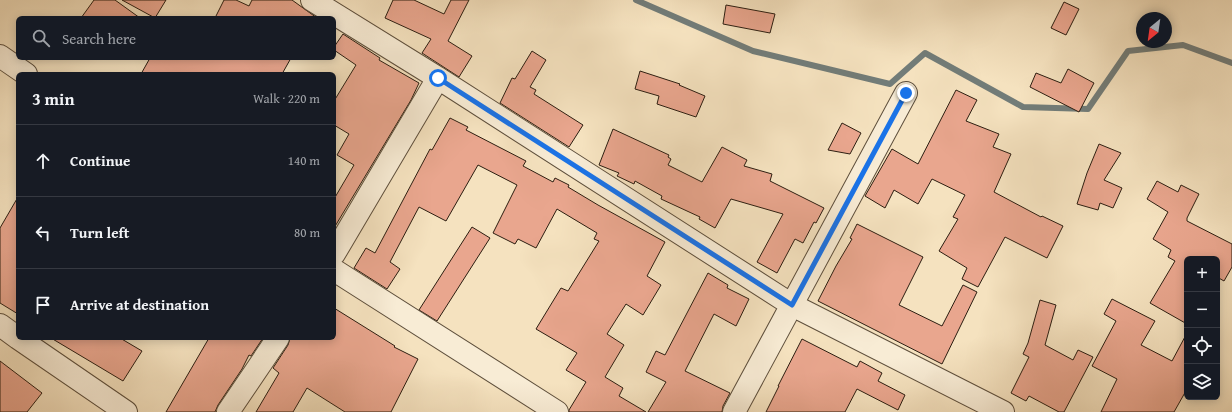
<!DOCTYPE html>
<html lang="en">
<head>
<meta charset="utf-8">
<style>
	:root { --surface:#171b24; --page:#20242c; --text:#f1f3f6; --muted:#9ea1a6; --line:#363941 }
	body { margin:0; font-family:"Gentium Book Plus",serif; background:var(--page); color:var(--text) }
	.controls { position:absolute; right:12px; bottom:12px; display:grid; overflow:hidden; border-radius:6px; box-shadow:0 2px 10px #0003 }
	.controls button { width:36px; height:36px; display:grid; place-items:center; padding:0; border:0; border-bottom:1px solid var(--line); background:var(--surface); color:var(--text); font:20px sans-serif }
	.compass { position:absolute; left:1136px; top:12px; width:36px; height:36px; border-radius:50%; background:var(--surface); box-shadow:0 2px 10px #0003; rotate:209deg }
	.stop { position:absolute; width:12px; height:12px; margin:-9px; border:3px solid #1a73e8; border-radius:50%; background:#fff }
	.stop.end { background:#1a73e8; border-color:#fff; box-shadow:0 1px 4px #0008 }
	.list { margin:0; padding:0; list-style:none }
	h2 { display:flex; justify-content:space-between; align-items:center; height:52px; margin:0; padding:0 16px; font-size:17px }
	h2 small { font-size:13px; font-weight:400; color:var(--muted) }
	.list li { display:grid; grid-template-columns:26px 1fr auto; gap:12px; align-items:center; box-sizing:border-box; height:72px; padding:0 16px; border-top:1px solid var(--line) }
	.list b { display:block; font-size:15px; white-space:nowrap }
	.list em { font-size:13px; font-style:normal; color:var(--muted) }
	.icon { flex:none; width:22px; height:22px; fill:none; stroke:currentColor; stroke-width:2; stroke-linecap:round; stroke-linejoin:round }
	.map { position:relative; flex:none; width:1232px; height:412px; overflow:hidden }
	.search { position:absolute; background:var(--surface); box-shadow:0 2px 10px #0003; left:16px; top:16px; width:320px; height:44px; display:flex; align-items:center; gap:10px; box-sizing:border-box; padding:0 14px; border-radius:6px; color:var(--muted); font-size:15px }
	.panel { position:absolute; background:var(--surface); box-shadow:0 2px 10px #0003; left:16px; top:72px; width:320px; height:268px; border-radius:6px }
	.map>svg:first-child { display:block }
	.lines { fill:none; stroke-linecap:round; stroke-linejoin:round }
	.stream { stroke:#727c78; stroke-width:6 }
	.building { fill:#e9a68e; stroke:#2c1e11 }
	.minor-casing { stroke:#5e4f3c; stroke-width:24 }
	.minor { stroke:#f8ecd5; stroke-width:22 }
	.route { stroke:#1a73e8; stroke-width:5 }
</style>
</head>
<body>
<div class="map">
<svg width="1232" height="412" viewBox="0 0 1232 412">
	<rect width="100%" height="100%" fill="#f5e2bf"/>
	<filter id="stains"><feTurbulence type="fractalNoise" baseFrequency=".005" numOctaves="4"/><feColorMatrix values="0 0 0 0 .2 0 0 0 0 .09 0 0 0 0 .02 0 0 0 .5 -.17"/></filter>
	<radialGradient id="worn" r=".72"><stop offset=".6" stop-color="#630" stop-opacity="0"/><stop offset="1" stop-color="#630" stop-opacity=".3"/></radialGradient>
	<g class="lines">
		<path class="stream" d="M636,0L753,51L890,84L925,53L1023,107L1088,109L1128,51L1183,45L1232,63"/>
	</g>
	<path class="building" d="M94,0H115L140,18H81Z
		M122,0H166L155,18Z
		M224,0H236L249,6L252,0H292L317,18H215Z
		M393,0H414L444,14L451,0H469L448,41L472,56L459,77L422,53L431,39L385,18Z
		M1064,2L1079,9L1066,35L1051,28Z
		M726,5L775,14L770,33L723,24Z
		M343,34L380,58L379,60L419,83L411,100L334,228V199L354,165L337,155L349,134L334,125V101L356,65L334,50V47Z
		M532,51L546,60L530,87L536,90L534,94L583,125L569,147L500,103L512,78L515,79Z
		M150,58H291L282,74H141Z
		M1068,69L1094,83L1079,112L1030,87L1036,73L1061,83Z
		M640,71L680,84L679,85L705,96L696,117L657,104L659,96L635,89Z
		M956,90L977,100L966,121L999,134L993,147L1011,154L994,192L1041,217L1042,216L1063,226L1047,258L1005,237L978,287L962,279L967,268L939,251L958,219L953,217L965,195L932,179L918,204L894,190L885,208L865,196L892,149L918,164Z
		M450,118L468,127L466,130L526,161L523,166L553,182L555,178L569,185L568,187L598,205L665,242L647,276L661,285L643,315L626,304L607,334L624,345L605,377L623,388L619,396L646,412H569V410L586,382L566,370L577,353L536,329L561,288L568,291L599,241L594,239L597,233L557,209L536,248L518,239L515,244L493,233L517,185L478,165L446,221L419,207L390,262L400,269L387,289L354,268L366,248L375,253L430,149L432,150Z
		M842,123L861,133L850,154L828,150Z
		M613,129L669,155L668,157L671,159L668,165L702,182L722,147L747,160L744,166L772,174L770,181L824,208L816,223L814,222L803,243L795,239L777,273L757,262L783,214L731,199L715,228L699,219L700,217L661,199L662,196L635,181L634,184L617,176L619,173L599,165Z
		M1099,144L1121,153L1104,180L1122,188L1113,208L1100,203L1098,210L1077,204L1087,173Z
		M1157,181L1178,192L1181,185L1199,194L1187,218V221L1232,244V267L1224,281L1217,277V259H1187V324L1150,303L1175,261L1168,257L1171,250L1153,239L1168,212L1147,199Z
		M18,197V314L0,303V228Z
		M857,224L923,257L899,305L942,326L963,285L977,292L942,364L818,301L836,266L852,239L850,238Z
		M472,227L490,238L437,321L419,310Z
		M708,273L728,285L727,288L749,299L736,326L714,314L685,371L730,393L723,406L722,412H648L666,382L646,372L656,351L665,355Z
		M1112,299L1155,321L1141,345L1172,361L1187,333V389L1174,412H1101L1117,379L1092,366L1116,321L1104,314Z
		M1040,300L1056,305L1045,345L1073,360L1078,350L1093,357L1064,412H1059L1029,396L1026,401L1011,393L1029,357L1023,354L1028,343Z
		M334,308L395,346L394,347L418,359L391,412H345L307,388L293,412H256L279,373L273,368L288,345L290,338H334Z
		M51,338H120L142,351L123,381Z
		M209,338H263L251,356L249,355L242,369L218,405L215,412H166Z
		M802,339L857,367L860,361L882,373L878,381L905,395L898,410L857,389L845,412H766L779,386H778Z
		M0,361L42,393L27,412H0Z"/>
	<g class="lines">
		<g class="minor-casing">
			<path id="minor" d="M312,0L438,78L792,305L1003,412
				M0,56L26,74
				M334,254L438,78
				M334,270L557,412
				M0,325L18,338
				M18,338L126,412
				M228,412L278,338
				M734,412L906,93"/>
		</g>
		<use href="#minor" class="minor"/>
	</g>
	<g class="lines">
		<path class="route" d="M438,78L792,305L906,93"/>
	</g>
	<rect width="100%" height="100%" filter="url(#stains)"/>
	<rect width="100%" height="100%" fill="url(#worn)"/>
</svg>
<div class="controls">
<button>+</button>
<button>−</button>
<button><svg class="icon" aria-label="locate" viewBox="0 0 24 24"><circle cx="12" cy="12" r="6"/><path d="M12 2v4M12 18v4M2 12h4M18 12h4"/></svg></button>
<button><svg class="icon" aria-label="layers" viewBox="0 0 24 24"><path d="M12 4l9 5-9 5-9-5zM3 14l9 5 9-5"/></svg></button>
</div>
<svg class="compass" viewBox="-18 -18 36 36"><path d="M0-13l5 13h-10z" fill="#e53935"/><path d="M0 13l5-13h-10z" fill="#9ea1a6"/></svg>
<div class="stop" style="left:438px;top:78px"></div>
<div class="stop end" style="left:906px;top:93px"></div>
<div class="search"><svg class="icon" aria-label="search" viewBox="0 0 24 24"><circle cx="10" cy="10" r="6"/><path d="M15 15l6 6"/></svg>Search here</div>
<section class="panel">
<h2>3 min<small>Walk · 220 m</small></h2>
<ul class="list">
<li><svg class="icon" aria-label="ahead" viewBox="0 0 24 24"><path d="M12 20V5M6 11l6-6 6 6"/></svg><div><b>Continue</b></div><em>140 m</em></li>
<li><svg class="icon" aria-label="left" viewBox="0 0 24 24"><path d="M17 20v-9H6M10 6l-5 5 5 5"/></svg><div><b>Turn left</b></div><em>80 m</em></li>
<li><svg class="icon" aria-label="arrive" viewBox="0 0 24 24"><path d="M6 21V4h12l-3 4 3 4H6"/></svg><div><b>Arrive at destination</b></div></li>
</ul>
</section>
</div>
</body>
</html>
